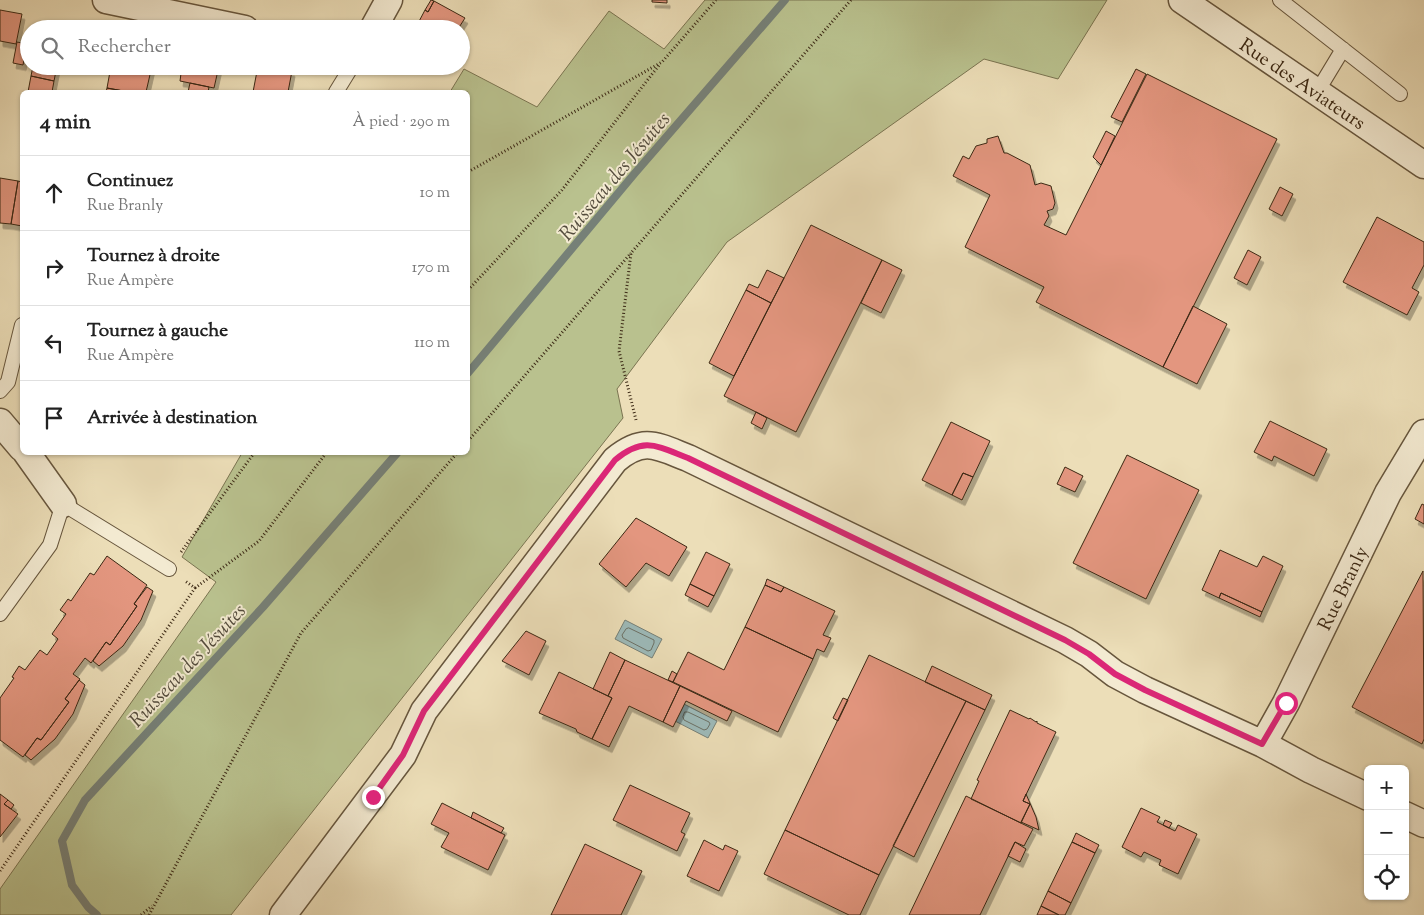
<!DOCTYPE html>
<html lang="fr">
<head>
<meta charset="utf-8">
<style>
	:root { --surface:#fff; --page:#f2f2f2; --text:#222; --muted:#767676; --line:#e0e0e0 }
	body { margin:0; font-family:"Sorts Mill Goudy",serif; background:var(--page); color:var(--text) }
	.controls { position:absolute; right:15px; bottom:15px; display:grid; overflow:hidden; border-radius:8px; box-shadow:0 1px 4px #0004 }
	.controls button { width:45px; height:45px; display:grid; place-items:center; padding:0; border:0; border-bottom:1px solid var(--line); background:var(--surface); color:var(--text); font:25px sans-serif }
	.stop { position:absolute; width:15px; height:15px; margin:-11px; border:4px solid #db2777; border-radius:50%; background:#fff }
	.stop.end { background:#db2777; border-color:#fff; box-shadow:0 1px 5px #0008 }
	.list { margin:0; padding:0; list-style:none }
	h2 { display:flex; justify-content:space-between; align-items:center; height:65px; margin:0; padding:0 20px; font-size:21px }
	h2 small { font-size:16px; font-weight:400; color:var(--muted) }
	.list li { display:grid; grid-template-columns:32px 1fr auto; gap:15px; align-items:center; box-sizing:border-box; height:75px; padding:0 20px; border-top:1px solid var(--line) }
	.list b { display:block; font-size:19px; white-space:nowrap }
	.list p { margin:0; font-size:16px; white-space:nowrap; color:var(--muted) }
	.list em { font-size:16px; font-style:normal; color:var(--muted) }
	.icon { flex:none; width:28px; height:28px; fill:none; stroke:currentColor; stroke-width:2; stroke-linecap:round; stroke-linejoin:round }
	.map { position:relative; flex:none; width:1424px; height:915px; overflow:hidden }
	.search { position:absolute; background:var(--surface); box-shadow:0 1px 4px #0004; left:20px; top:20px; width:450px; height:55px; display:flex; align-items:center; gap:12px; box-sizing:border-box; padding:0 18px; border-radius:28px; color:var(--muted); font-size:19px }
	.panel { position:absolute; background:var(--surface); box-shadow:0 1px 4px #0004; left:20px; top:90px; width:450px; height:365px; border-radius:8px }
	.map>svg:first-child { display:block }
	.green { fill:#b9c18e; stroke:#7a7451 }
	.water { fill:#9dbab9; stroke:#768077 }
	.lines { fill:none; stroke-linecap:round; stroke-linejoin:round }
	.shore { stroke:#6c7166; stroke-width:1 }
	.stream { stroke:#768077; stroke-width:8 }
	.building { fill:#e3967f; stroke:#3b2814; filter:url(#shadow) }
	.service-casing { stroke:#67563d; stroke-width:16 }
	.minor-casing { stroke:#67563d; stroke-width:29 }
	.path { stroke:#3b2814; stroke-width:3; stroke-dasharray:1 2.5; stroke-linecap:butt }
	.service { stroke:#f3ead1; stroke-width:14 }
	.minor { stroke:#f3ead1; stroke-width:26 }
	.route { stroke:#db2777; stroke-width:6 }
	.labels { text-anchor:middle; stroke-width:4; stroke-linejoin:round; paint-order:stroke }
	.street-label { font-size:19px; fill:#3b2814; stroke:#f3ead1 }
	.water-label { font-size:20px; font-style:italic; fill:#544c3d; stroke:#f3ead1 }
</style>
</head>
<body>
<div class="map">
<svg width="1424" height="915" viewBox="0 0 1424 915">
	<defs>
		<filter id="shadow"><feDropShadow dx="3" dy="5.5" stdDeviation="0" flood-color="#0004"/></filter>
	</defs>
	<rect width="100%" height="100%" fill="#ecdeb8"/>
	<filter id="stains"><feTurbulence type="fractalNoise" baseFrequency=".004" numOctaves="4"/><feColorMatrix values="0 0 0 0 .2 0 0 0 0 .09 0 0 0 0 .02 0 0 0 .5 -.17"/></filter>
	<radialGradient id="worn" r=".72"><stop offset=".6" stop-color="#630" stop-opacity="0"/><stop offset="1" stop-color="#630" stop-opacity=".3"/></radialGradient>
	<path class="green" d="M705,0H1107L1058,79L984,59L727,242L617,389L623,418L231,915H0V889L216,582L182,557L242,453L468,452V92H450L464,69L537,107L609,11L664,49Z"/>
	<path class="water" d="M625,620L662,639L652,658L615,639Z
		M684,704L717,721L708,738L675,721Z"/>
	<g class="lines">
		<path class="shore" d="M629,628L654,640V643L651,650L648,651L623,638L622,635L626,629Z
			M685,712H688L709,722L710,724L707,729L704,730L684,720L683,717Z"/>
		<path class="stream" d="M468,373L635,173L785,0
			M97,915L88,907L72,885L62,841L85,800L263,607L398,452"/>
	</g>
	<path class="building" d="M431,0L434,1L428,12L425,10Z
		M652,0H667V3L652,2Z
		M434,1L465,18L458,29H415L425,10L428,12Z
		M0,10L22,14L16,44L0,41Z
		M55,21L90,29H53Z
		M17,42L27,44L23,65L13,63Z
		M33,66H57L54,81L31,76Z
		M111,66H152L146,92H129L107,88Z
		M182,66H219L214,88L180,81Z
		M258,66H269L292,71L288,92H253Z
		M1136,69L1146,74L1122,122L1111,117Z
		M1147,74L1277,139L1163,367L1036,302L1044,287L965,247L990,195L953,176L963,156L969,159L976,146L987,143V139L998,136L1004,153H1007L1030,165L1035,185L1041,183L1051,186L1055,203L1053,209L1047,211L1049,216L1044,225L1066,235Z
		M31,76L54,81L52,92H28Z
		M190,83L209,87L208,92H188Z
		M107,88L129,92H106Z
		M1106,131L1115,136L1101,165L1093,157Z
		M0,178L18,181L11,224L0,223Z
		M18,181L22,182V226L11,224Z
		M1280,187L1293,194L1282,216L1269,209Z
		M1377,217L1424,242V265L1412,288L1419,292L1407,315L1343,282Z
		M811,225L882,260L796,432L724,396Z
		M1248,250L1261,257L1247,285L1234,278Z
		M882,260L902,270L881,313L861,303Z
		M767,270L784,278L771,303L746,290L749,284L758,288Z
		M746,290L771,303L734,376L709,363Z
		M1193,306L1227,324L1197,384L1163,367Z
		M756,412L767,418L762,429L751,423Z
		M1270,421L1327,449L1314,476L1274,456L1272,461L1254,452Z
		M951,422L990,441L973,477L963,473L952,495L922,480Z
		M1127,455L1199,490L1146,599L1073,563Z
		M1065,467L1083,476L1075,492L1057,484Z
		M963,473L973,477L962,500L952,495Z
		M1422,504L1424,505V524L1415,519Z
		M636,518L687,547L669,576L646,563L626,587L599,564Z
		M1220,550L1257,567L1263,556L1283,566L1262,612L1221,593L1219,598L1202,590Z
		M706,552L730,564L714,596L690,584Z
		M107,556L147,585L134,604L137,606L110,645L106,642L91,663L85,658L73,674L80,679L65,699L69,702L41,740L37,738L23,757L0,740V698L14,678L12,677L19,666L25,670L40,650L47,655L58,639L52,634L66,614L60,610L68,599L71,601L90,573L94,575Z
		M1423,571L1424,739L1422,744L1352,707Z
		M767,579L784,587L781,592L765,585Z
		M690,584L714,596L708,607L685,595Z
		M765,585L781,592L784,587L835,611L823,635L831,638L824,652L817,649L813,659L745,627Z
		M147,587L153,591L141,620L123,646L99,666L93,661L106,642L110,645L137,606L134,604Z
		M1221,593L1262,612L1260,617L1219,598Z
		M745,627L813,659L778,732L673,682L688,652L724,670Z
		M526,631L546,641L529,675L502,661Z
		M610,652L625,660L608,696L593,689Z
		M869,655L966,701L879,875L785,830Z
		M625,660L680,686L663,722L629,706L609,747L592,739L612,698L608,696Z
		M932,666L992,695L985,710L925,682Z
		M672,671L677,674L673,682L668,680Z
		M559,672L612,698L592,739L577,732L576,729L539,713Z
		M79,680L85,685L73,714L55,739L31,760L25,755L37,738L41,740L69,702L65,699Z
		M680,686L732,711L727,721L686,701L673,727L663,722Z
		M843,698L848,700L838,721L833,718Z
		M966,701L985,710L914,857L893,846Z
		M1010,710L1029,719L1030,718L1036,722L1037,721V723L1056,732L1023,801L1030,804L1021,823L971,799L979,781L977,780Z
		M630,785L690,813L681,832L685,834L677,851L613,820Z
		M0,794L8,800L4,804L18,814L0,837Z
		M1026,794L1036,817L1039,830L1021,822L1030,804L1023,801Z
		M966,796L1033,829L1024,846L1015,842L980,915H909Z
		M8,800L14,805L11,809L4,804Z
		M442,803L505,835L488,870L441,847L449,833L431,824Z
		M1141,808L1160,817L1157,822L1175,831L1178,825L1197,834L1178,874L1159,865L1161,860L1144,852L1141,857L1122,847Z
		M473,812L504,828L501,833L471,818Z
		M1165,820L1172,823L1169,828L1163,825Z
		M785,830L879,875L860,915H849L764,874Z
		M1076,833L1099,845L1095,853L1072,842Z
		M704,840L723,850L725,845L738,851L719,891L687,876Z
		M1015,842L1026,849L1020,862L1008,856Z
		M1072,842L1095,853L1071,903L1048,891Z
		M585,844L642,871L621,915H551Z
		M1048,891L1071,903L1065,915H1059L1041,906Z
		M1041,906L1059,915H1037Z"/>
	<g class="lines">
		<g class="service-casing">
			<path id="service" d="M1280,0L1400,94
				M336,92L352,66
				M1317,92L1343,49
				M0,391L8,382L22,325
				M0,614L50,545L63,504L169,569"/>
		</g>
		<g class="minor-casing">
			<path id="minor" d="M106,0L245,29
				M1182,0L1424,165
				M373,29L389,0
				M0,422L22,448
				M26,452L63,504
				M1263,744L1286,703L1388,493L1424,433
				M1405,815L1424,824
				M283,915L403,755L424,711L615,460C644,436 657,446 688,458L1065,640L1089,654L1115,674L1145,690L1263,744L1311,770L1368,797"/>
		</g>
		<path class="path" d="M468,172L662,62L716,0
			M468,290L562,190L660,64
			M636,420L619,351L631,253L851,0
			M468,441L631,253
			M181,552L255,452
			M195,588L259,541L327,452
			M0,871L195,588L185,581
			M141,915L152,906
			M149,915L301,633L458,452"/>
		<use href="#service" class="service"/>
		<use href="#minor" class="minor"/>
	</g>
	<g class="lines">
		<path class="route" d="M373,797L403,755L424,711L615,460C644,436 657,446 688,458L1065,640L1089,654L1115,674L1145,690L1262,744L1286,703"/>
	</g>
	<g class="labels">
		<g class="street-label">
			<text transform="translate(1303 83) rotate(34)" y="7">Rue des Aviateurs</text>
			<text transform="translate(1342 588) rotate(-64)" y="7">Rue Branly</text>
		</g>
		<g class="water-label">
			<text transform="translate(614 176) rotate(-50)" y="7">Ruisseau des Jésuites</text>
			<text transform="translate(187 665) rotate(-47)" y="7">Ruisseau des Jésuites</text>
		</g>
	</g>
	<rect width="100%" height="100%" filter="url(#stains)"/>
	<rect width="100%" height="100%" fill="url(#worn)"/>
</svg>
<div class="controls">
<button>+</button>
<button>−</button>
<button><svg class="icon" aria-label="locate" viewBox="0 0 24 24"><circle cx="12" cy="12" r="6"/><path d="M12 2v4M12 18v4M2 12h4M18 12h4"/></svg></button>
</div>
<div class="stop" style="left:1286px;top:703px"></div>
<div class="stop end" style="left:373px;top:797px"></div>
<div class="search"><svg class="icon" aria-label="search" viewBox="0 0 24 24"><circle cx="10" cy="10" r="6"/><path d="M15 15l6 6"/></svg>Rechercher</div>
<section class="panel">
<h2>4 min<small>À pied · 290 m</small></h2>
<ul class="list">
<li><svg class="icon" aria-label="ahead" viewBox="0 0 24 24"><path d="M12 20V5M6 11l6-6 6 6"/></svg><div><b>Continuez</b><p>Rue Branly</p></div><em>10 m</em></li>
<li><svg class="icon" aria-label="right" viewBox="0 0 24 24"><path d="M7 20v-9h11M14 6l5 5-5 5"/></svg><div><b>Tournez à droite</b><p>Rue Ampère</p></div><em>170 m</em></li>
<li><svg class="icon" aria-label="left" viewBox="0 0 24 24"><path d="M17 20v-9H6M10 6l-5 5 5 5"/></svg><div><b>Tournez à gauche</b><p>Rue Ampère</p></div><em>110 m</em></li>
<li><svg class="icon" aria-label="arrive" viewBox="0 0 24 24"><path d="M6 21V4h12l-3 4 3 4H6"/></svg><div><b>Arrivée à destination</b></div></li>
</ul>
</section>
</div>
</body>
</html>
